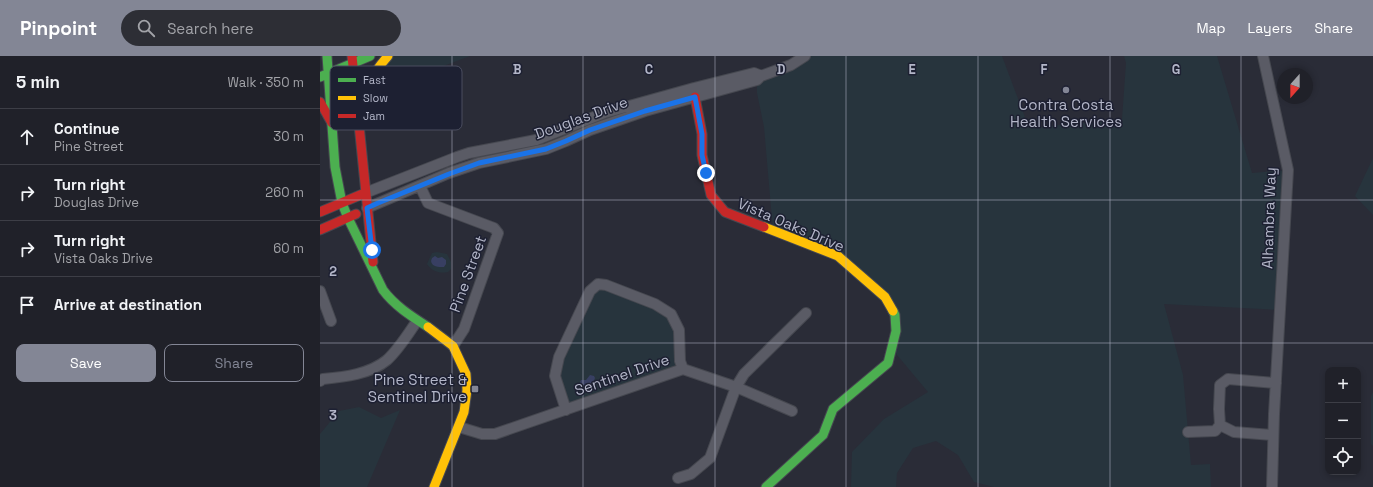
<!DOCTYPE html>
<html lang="en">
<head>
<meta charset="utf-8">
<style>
	:root { --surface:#202129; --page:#2d2e35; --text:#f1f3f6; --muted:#a2a3a8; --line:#3d3e46; --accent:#838695 }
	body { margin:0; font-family:"Space Grotesk",sans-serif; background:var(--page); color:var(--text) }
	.controls { position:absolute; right:12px; bottom:12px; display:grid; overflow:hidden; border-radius:8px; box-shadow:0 2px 6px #0003 }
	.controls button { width:36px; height:36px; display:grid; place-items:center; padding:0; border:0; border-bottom:1px solid var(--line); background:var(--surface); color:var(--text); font:20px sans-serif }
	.compass { position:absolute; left:957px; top:12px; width:36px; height:36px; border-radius:50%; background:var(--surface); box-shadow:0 2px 6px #0003; rotate:201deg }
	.stop { position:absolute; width:12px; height:12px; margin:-9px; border:3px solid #1a73e8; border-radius:50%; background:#fff }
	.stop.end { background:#1a73e8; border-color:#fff; box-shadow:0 1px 4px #0008 }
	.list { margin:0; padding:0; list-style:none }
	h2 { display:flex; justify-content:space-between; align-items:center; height:52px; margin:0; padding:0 16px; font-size:17px }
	h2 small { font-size:13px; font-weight:400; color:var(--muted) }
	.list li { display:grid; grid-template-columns:26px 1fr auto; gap:12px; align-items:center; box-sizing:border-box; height:56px; padding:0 16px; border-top:1px solid var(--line) }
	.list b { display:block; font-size:15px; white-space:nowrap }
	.list p { margin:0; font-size:13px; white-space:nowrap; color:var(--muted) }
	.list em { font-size:13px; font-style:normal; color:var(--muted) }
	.actions { display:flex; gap:8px; padding:12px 16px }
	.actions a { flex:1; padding:9px 0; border:1px solid var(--accent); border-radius:8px; text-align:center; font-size:14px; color:var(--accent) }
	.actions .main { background:var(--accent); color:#fff }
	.icon { flex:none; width:22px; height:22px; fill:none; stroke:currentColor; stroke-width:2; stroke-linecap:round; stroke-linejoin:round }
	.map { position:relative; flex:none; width:1053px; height:431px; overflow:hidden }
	header { display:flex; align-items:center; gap:24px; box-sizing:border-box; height:56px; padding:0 20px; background:var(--accent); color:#fff }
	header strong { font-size:19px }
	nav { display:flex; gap:22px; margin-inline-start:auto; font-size:14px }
	.search { width:280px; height:36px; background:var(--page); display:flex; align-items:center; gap:10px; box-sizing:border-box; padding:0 14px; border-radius:22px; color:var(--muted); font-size:15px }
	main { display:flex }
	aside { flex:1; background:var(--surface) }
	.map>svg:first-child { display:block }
	.green { fill:#27343d }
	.water { fill:#383f62 }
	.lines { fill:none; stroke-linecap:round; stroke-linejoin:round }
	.street-casing { stroke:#464850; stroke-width:12 }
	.fast-casing { stroke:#464850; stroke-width:11 }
	.slow-casing { stroke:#464850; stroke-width:11 }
	.jam-casing { stroke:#464850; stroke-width:11 }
	.street { stroke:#5a5b65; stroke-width:10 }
	.fast { stroke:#4caf50; stroke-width:9 }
	.slow { stroke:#ffc107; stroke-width:9 }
	.jam { stroke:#c62828; stroke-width:9 }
	.route { stroke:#1a73e8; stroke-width:5 }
	.grid { fill:none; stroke:#b3b6c8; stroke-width:1; stroke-opacity:0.55 }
	.poi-dot { fill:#838695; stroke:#1d2032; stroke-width:1.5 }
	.labels { text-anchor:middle; stroke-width:3; stroke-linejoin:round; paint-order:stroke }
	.poi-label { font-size:15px; fill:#b3b6c8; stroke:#1d2032 }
	.street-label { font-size:15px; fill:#b3b6c8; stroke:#1d2032 }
	.key { fill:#1d2032; stroke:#4a4d5f; stroke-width:1 }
	.key-label { font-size:11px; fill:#b3b6c8 }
	.grid-label { font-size:13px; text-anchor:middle; font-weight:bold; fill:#b3b6c8; stroke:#1d2032; stroke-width:3; stroke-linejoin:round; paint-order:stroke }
</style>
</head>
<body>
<header>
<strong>Pinpoint</strong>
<div class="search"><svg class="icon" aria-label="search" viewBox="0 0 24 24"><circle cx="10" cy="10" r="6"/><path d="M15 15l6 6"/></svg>Search here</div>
<nav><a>Map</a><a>Layers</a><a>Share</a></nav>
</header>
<main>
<aside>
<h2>5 min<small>Walk · 350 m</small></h2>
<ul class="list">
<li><svg class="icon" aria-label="ahead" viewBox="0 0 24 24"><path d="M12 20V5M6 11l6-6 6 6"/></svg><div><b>Continue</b><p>Pine Street</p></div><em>30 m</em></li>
<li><svg class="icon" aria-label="right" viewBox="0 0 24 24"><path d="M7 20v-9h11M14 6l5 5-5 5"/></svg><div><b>Turn right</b><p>Douglas Drive</p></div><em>260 m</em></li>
<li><svg class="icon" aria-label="right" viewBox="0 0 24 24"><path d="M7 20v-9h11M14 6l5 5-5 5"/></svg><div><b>Turn right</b><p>Vista Oaks Drive</p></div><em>60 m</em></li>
<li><svg class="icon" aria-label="arrive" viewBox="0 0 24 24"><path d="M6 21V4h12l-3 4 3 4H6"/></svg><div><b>Arrive at destination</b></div></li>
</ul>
<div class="actions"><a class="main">Save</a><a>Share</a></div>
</aside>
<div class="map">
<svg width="1053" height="431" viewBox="0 0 1053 431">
	<rect width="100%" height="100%" fill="#2a2c37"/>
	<path class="green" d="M68,0H150L84,25L39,72Z
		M485,0H682L709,72L802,63L806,7L804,0H897L932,117L968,114L960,254L844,248L863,319L871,409L890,408L891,431H674L654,426L638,399L616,385L593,392L577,417L576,431H531L532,396L564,363L608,336L572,293L575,259L518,200L453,175L444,71L437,37V24Z
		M1053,102V159L1035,140Z
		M117,196L127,198L131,206V213L128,216C119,218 112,215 107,208L112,197Z
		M278,228L351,258L363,313L246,354L235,320Z
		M1053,336V390L1051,388V340Z
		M39,351L61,362L80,354L47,431H0V378L19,355Z"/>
	<path class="water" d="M115,200L118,202L122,201L126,204V208L124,211C118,211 112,211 111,205L112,202Z
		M270,319L274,320L275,322L273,327L265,329H261L260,326L261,324H266Z"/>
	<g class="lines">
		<g class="street-casing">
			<path id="street" d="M943,0L968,114L954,358L952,431
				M100,130L108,147L174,172L178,177L144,273L133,290
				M45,137L137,101L149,97L216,84L284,57L374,32L434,17L439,19
				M47,152L129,117L159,107L226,93L246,85L270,74L325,55L437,24L441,20L471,9L485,0
				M0,235L11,265
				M0,325L3,323C25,321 50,318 67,304C79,293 88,278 97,265
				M246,354L235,320L236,315L239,301L270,235L278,228L286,229L335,248L351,258L359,274L360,305L363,313
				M900,369L914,376L953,379
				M139,371L162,378H175L363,313L416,331L472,355
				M868,376L895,375L900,369L899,353L900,329L908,323L956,327
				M358,422L371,418L390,402L416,331L424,318L486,257"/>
		</g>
		<g class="fast-casing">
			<path id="fast" d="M7,0L15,111L22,147L28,162L63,234C75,250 91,260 108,271
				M0,21L50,0
				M446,431L503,379L513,353L568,307L576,275L575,259L573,255"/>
		</g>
		<g class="slow-casing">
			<path id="slow" d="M37,59C44,35 51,19 68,0
				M444,171L518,200L565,241L573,255
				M108,271L133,290L146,318L147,334L144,356L114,431"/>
		</g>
		<g class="jam-casing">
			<path id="jam" d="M32,0L53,206
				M375,41L382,78V99L391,139L405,156L444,171
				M0,46L12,67
				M0,156L45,137
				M0,174L36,158"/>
		</g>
		<use href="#street" class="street"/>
		<use href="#fast" class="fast"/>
		<use href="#slow" class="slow"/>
		<use href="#jam" class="jam"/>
	</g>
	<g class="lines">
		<path class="route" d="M52,194L47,152L58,147L129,118L159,107L226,93L246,85L270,74L325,55L375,41L382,78V99L386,117"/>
	</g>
	<path class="grid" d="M132,0V431M263,0V431M395,0V431M526,0V431M658,0V431M790,0V431M921,0V431M0,144H1053M0,287H1053"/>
	<g class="poi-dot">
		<circle cx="746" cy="34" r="4"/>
		<rect x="151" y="329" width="8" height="8" rx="2"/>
	</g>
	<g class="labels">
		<g class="poi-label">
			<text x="746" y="54">Contra Costa<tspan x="746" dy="17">Health Services</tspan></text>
			<text x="147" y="329" text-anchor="end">Pine Street &amp;<tspan x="147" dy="17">Sentinel Drive</tspan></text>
		</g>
		<g class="street-label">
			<text transform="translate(261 62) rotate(-20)" y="5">Douglas Drive</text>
			<text transform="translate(949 162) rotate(-88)" y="5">Alhambra Way</text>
			<text transform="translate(471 169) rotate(23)" y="5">Vista Oaks Drive</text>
			<text transform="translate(148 218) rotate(-70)" y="5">Pine Street</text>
			<text transform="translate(302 319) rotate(-19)" y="5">Sentinel Drive</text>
		</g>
	</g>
	<rect x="10" y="10" width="132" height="64" rx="6" class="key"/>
	<rect x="18" y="22" width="18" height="4" fill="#4caf50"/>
	<rect x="18" y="40" width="18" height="4" fill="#ffc107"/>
	<rect x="18" y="58" width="18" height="4" fill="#c62828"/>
	<g class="key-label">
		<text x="43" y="28">Fast</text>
		<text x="43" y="46">Slow</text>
		<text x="43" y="64">Jam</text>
	</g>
	<g class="grid-label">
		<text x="197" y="18">B</text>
		<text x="329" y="18">C</text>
		<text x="461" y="18">D</text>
		<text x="592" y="18">E</text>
		<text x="724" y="18">F</text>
		<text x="856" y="18">G</text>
		<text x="13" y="220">2</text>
		<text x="13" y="364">3</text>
	</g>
</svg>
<div class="controls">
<button>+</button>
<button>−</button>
<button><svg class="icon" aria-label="locate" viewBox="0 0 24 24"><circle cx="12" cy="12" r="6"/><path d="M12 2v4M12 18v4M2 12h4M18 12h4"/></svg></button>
</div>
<svg class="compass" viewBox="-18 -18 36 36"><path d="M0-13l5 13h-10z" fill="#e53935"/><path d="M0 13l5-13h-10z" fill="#a2a3a8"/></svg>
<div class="stop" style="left:52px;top:194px"></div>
<div class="stop end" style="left:386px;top:117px"></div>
</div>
</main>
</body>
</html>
